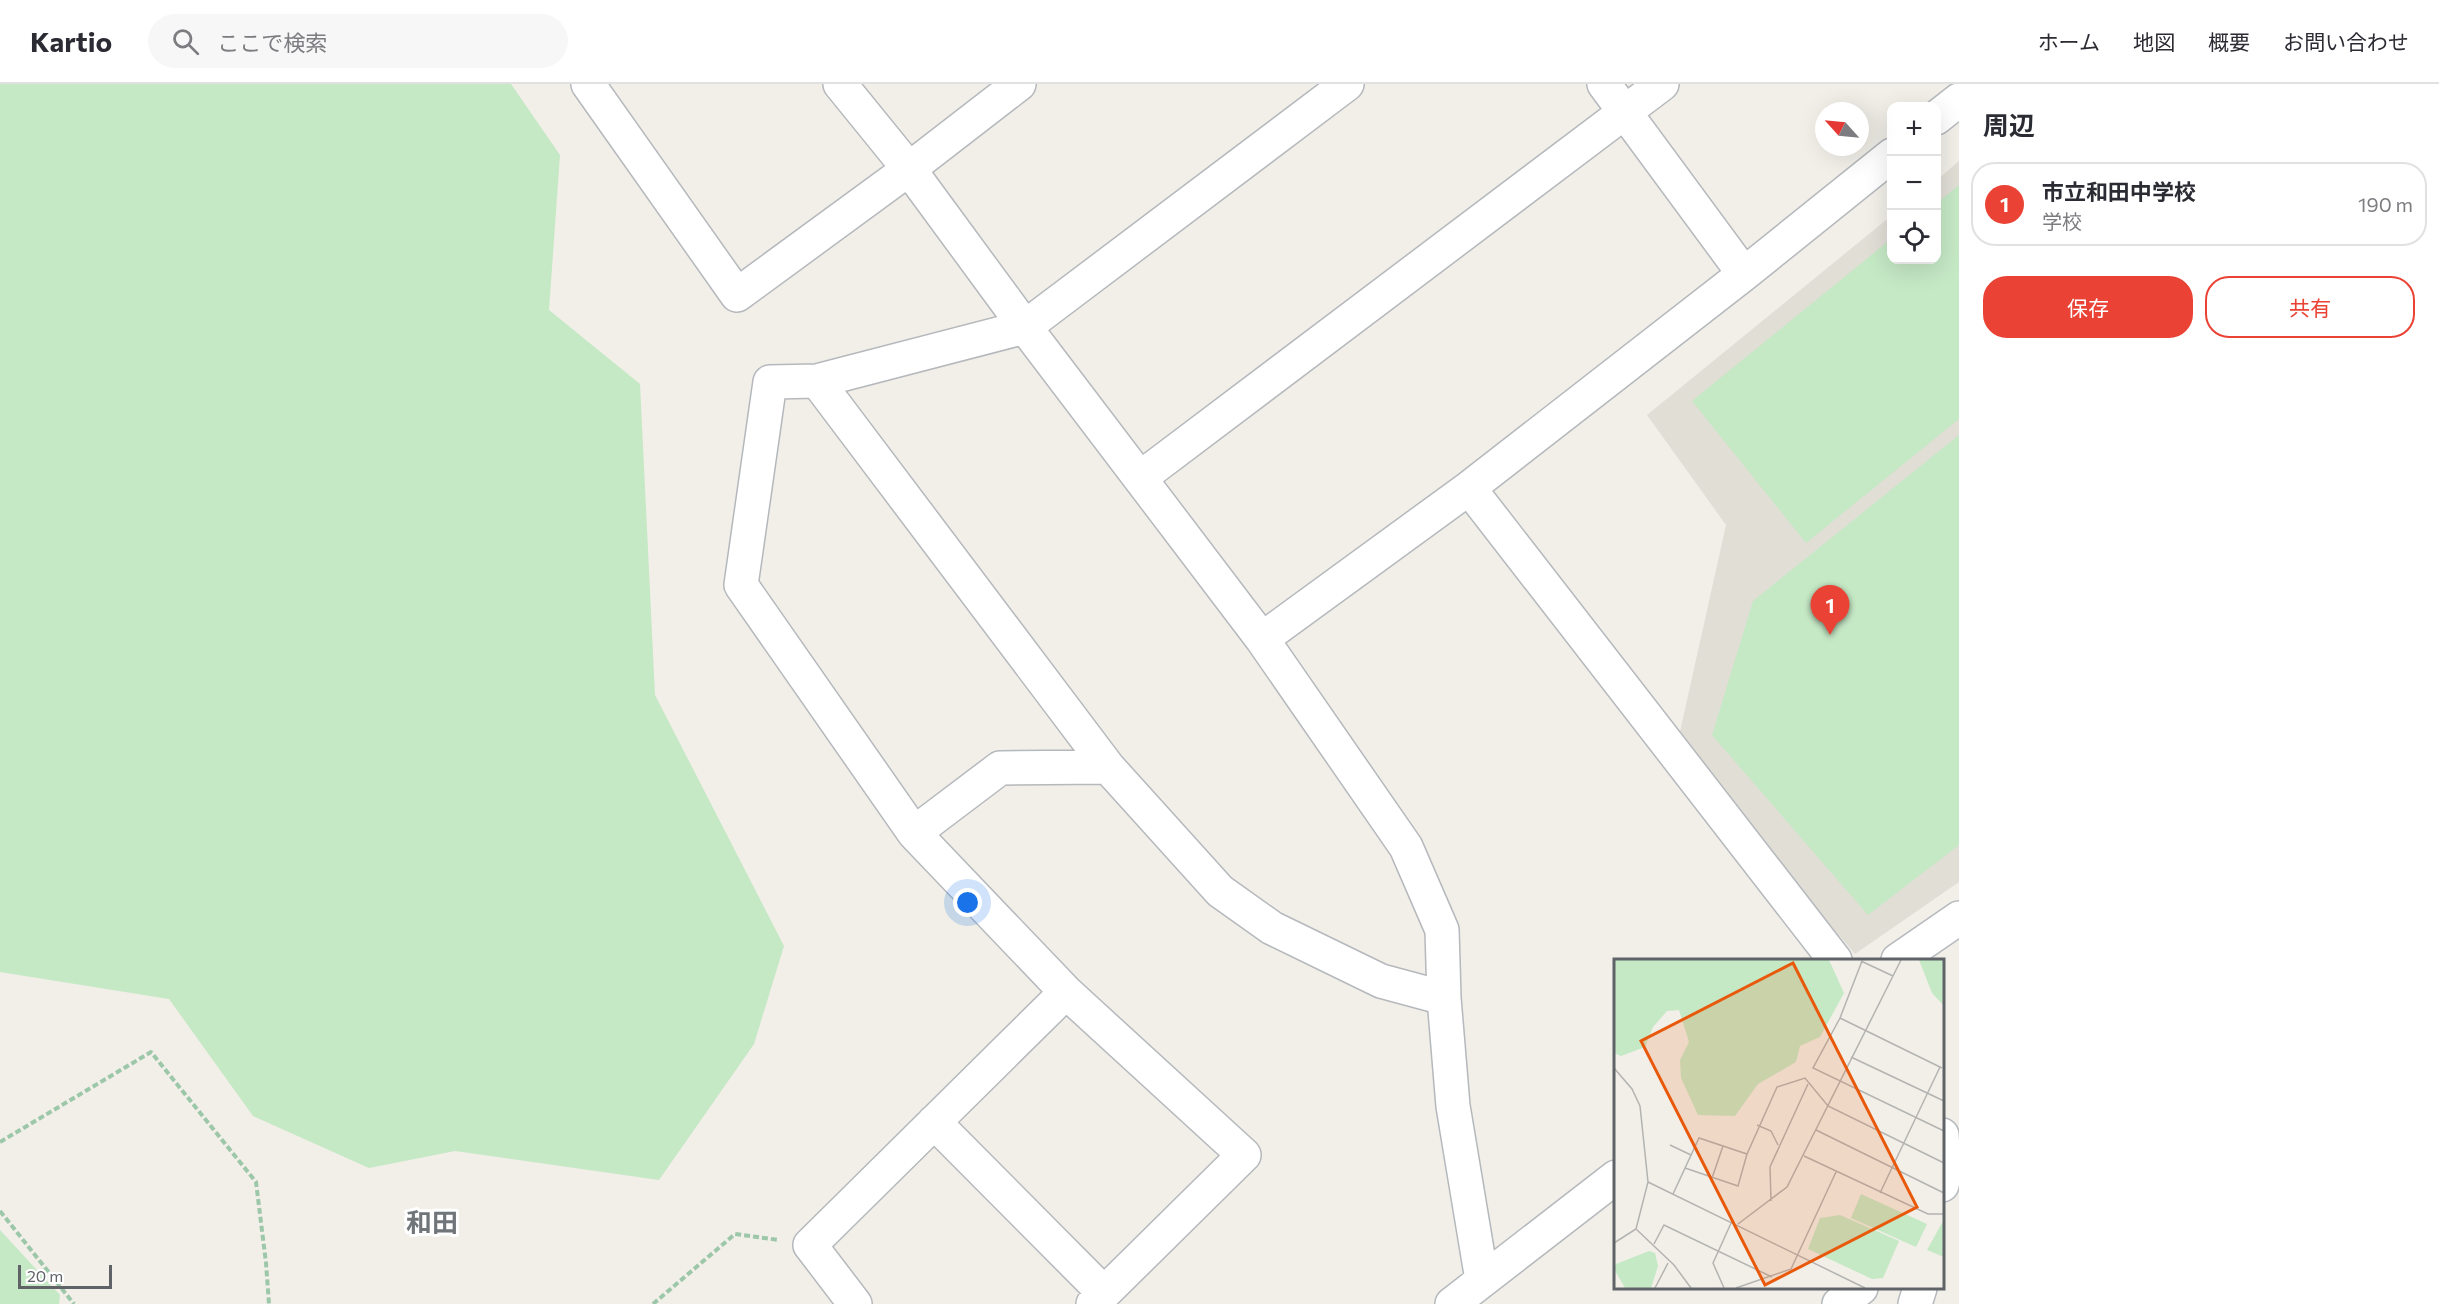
<!DOCTYPE html>
<html lang="ja">
<head>
<meta charset="utf-8">
<style>
	:root { --surface:#fff; --page:#f7f7f7; --text:#2b2b33; --muted:#7c7c81; --line:#e1e1e2; --accent:#ea4335 }
	body { margin:0; font-family:Commissioner,"Noto Sans JP",sans-serif; background:var(--page); color:var(--text) }
	.controls { position:absolute; right:18px; top:18px; display:grid; overflow:hidden; border-radius:12px; box-shadow:0 6px 24px #0002 }
	.controls button { width:54px; height:54px; display:grid; place-items:center; padding:0; border:0; border-bottom:2px solid var(--line); background:var(--surface); color:var(--text); font:30px sans-serif }
	.compass { position:absolute; left:1815px; top:18px; width:54px; height:54px; border-radius:50%; background:var(--surface); box-shadow:0 6px 24px #0002; rotate:297deg }
	.scale { position:absolute; left:18px; bottom:15px; width:94px; box-sizing:border-box; padding-left:6px; border:3px solid #5f6368; border-top:0; font-size:16px; line-height:21px; white-space:nowrap; color:#5f6368; -webkit-text-stroke:4px #fff; paint-order:stroke }
	.you { position:absolute; left:968px; top:819px; width:21px; height:21px; margin:-15px; border:4px solid #fff; border-radius:50%; background:#1a73e8; box-shadow:0 0 0 9px #1a73e833 }
	.badge { display:grid; place-items:center; width:39px; height:39px; border-radius:50%; background:var(--accent); color:#fff; font-size:20px; font-weight:700 }
	.pin { position:absolute; translate:-50% -50px; filter:drop-shadow(0 2px 3px #0008) }
	.pin::after { content:''; position:absolute; top:32px; width:21px; height:18px; background:inherit; clip-path:polygon(0 0,100% 0,50% 100%) }
	.list { margin:0; padding:0; list-style:none }
	h2 { display:flex; justify-content:space-between; align-items:center; height:78px; margin:0; padding:0 24px; font-size:26px }
	h2 small { font-size:20px; font-weight:400; color:var(--muted) }
	.list li { display:grid; grid-template-columns:39px 1fr auto; gap:18px; align-items:center; box-sizing:border-box; height:84px; margin:0 12px 12px; padding:0 12px; border:2px solid var(--line); border-radius:24px }
	.list b { display:block; font-size:22px; white-space:nowrap }
	.list p { margin:0; font-size:20px; white-space:nowrap; color:var(--muted) }
	.list em { font-size:20px; font-style:normal; color:var(--muted) }
	.actions { display:flex; gap:12px; padding:18px 24px }
	.actions a { flex:1; padding:14px 0; border:2px solid var(--accent); border-radius:24px; text-align:center; font-size:21px; color:var(--accent) }
	.actions .main { background:var(--accent); color:#fff }
	.icon { flex:none; width:33px; height:33px; fill:none; stroke:currentColor; stroke-width:2; stroke-linecap:round; stroke-linejoin:round }
	.map { position:relative; flex:none; width:1959px; height:1220px; overflow:hidden }
	header { display:flex; align-items:center; gap:36px; box-sizing:border-box; height:84px; padding:0 30px; background:var(--surface); border-bottom:2px solid var(--line) }
	header strong { font-size:28px }
	nav { display:flex; gap:33px; margin-inline-start:auto; font-size:21px }
	.search { width:420px; height:54px; background:var(--page); display:flex; align-items:center; gap:15px; box-sizing:border-box; padding:0 21px; border-radius:33px; color:var(--muted); font-size:22px }
	main { display:flex }
	aside { flex:1; background:var(--surface) }
	.map>svg:first-child { display:block }
	.education { fill:#e1ded6 }
	.green { fill:#c5e8c5 }
	.lines { fill:none; stroke-linecap:round; stroke-linejoin:round }
	.minor-casing { stroke:#b5b8bc; stroke-width:36 }
	.path { stroke:#9cc7a9; stroke-width:4; stroke-dasharray:6 3; stroke-linecap:butt }
	.minor { stroke:#fff; stroke-width:33 }
	.labels { text-anchor:middle; stroke-width:6; stroke-linejoin:round; paint-order:stroke }
	.quarter-label { font-size:26px; font-weight:bold; fill:#70757a; stroke:#fff }
	.inset-road { fill:none; stroke:#b3b3b1; stroke-width:1.5 }
	.view { fill:#e8590c; fill-opacity:0.15; stroke:#e8590c; stroke-width:3 }
	.inset-edge { fill:none; stroke:#5f6368; stroke-width:3 }
</style>
</head>
<body>
<header>
<strong>Kartio</strong>
<div class="search"><svg class="icon" aria-label="search" viewBox="0 0 24 24"><circle cx="10" cy="10" r="6"/><path d="M15 15l6 6"/></svg>ここで検索</div>
<nav><a>ホーム</a><a>地図</a><a>概要</a><a>お問い合わせ</a></nav>
</header>
<main>
<div class="map">
<svg width="1959" height="1220" viewBox="0 0 1959 1220">
	<rect width="100%" height="100%" fill="#f1efe8"/>
	<path class="education" d="M1959,77V798L1855,870L1677,661L1726,441L1647,331L1891,132L1892,176H1936L1937,96Z"/>
	<path class="green" d="M0,0H511L560,71L549,226L640,300L655,611L784,862L754,960L659,1096L455,1067L369,1084L253,1032L169,915L0,888Z
		M1959,101V335L1806,459L1692,317L1891,155L1892,176H1936L1937,119Z
		M1959,351V761L1868,831L1712,651L1753,517Z
		M0,1146L60,1211L59,1220H0Z"/>
	<g class="lines">
		<g class="minor-casing">
			<path id="minor" d="M588,0L737,211L909,85L1019,0
				M840,0L909,85L1025,243L1262,555L1406,763L1442,846L1444,914L1453,1022L1482,1196
				M1604,0L1744,190
				M1936,34L1959,16
				M817,297L1108,683L1220,807L1272,844L1381,897L1444,914
				M1140,394L1662,0
				M1469,404L1835,876
				M1262,555L1469,404L1744,190L1892,71
				M914,749L1000,684L1108,683
				M1898,876L1959,834
				M1066,908L1244,1071L1093,1220
				M934,1038L1104,1209
				M1942,1051L1945,1088L1942,1101
				M855,1220L810,1161L1066,908L914,749L741,501L770,298L817,297L1025,243L1347,0
				M1452,1220L1616,1093
				M1839,1220L1861,1204
				M1915,1220L1920,1204"/>
		</g>
		<path class="path" d="M0,1058L151,968L256,1098L266,1179L269,1220
			M0,1127L74,1220
			M653,1220L735,1150L779,1156"/>
		<use href="#minor" class="minor"/>
	</g>
	<g class="labels">
		<g class="quarter-label">
			<text x="432" y="1148">和田</text>
		</g>
	</g>
	<g transform="translate(1614 875)">
		<rect width="330" height="330" fill="#f1efe8"/>
		<path d="M0,1H215L230,34L206,78L186,87L182,103L144,125L121,157L84,156L67,119L66,101L75,83L65,51L53,52L39,68L31,88L7,97L0,94ZM305,1H330V47L318,34ZM247,235L313,265L302,288L237,259ZM226,256L285,282L269,319L258,320L194,290L206,259ZM328,264H330V298L313,291ZM35,292L41,294L44,307L37,329H11L0,310L2,305Z" fill="#c5e8c5"/>
		<path class="inset-road" d="M247,2L279,17M248,2L226,59L199,109L330,172M226,59L328,109M237,98L330,142M0,109L18,130L26,147L34,223L22,270L0,284M143,166L157,172L164,186M202,171L330,234M56,186L77,196M190,197L314,255H330M71,209L124,227L133,195M98,219L109,187M34,223L251,329M266,234L326,108M59,235L85,179L133,195L163,128L191,119L214,147L330,204M157,242L156,208L194,125M124,265L173,228L287,1M22,270L60,306L77,329M40,285L50,266L158,318M41,329L54,304M110,329L99,304L118,262M122,329L177,310L222,213"/>
		<path class="view" d="M179,4L303,248L151,326L27,82Z"/>
		<rect width="330" height="330" class="inset-edge"/>
	</g>
</svg>
<div class="controls">
<button>+</button>
<button>−</button>
<button><svg class="icon" aria-label="locate" viewBox="0 0 24 24"><circle cx="12" cy="12" r="6"/><path d="M12 2v4M12 18v4M2 12h4M18 12h4"/></svg></button>
</div>
<svg class="compass" viewBox="-18 -18 36 36"><path d="M0-13l5 13h-10z" fill="#e53935"/><path d="M0 13l5-13h-10z" fill="#7c7c81"/></svg>
<div class="scale">20 m</div>
<div class="you"></div>
<div class="pin badge" style="left:1830px;top:551px">1</div>
</div>
<aside>
<h2>周辺<small></small></h2>
<ul class="list">
<li><span class="badge">1</span><div><b>市立和田中学校</b><p>学校</p></div><em>190 m</em></li>
</ul>
<div class="actions"><a class="main">保存</a><a>共有</a></div>
</aside>
</main>
</body>
</html>
